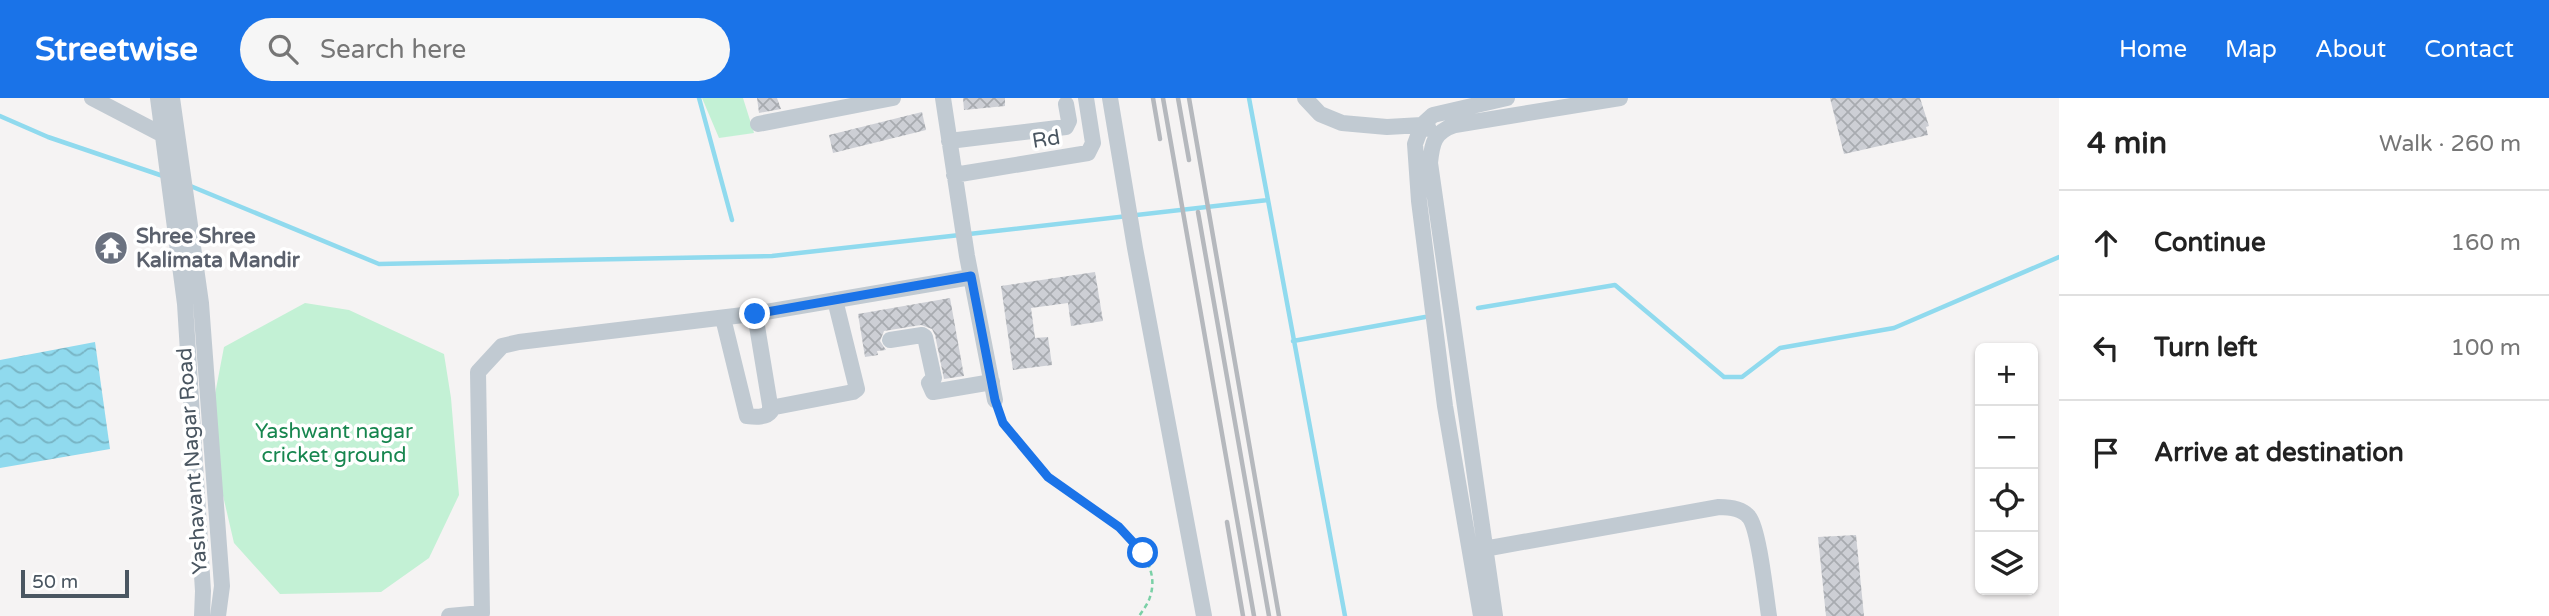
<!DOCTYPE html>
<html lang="en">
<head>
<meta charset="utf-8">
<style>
	:root { --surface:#fff; --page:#f6f6f6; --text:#222; --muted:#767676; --line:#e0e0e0; --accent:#1a73e8 }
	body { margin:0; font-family:"Varela Round",sans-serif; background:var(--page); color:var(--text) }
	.controls { position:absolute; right:21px; bottom:21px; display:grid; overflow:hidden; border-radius:10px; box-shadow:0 2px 5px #0004 }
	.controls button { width:63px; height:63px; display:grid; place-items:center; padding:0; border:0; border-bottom:2px solid var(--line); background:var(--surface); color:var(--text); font:35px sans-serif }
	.scale { position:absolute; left:21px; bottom:18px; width:108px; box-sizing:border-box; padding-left:7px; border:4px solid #4a5661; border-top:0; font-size:19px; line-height:24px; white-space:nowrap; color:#4a5661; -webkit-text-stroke:5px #fff; paint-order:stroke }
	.stop { position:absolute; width:21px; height:21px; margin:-16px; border:5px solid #1a73e8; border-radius:50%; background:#fff }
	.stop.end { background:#1a73e8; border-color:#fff; box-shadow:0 2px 7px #0008 }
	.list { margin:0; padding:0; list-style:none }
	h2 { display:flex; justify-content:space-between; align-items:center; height:91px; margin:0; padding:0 28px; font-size:30px }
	h2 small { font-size:23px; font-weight:400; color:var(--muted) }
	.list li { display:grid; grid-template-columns:46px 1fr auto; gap:21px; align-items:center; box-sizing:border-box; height:105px; padding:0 28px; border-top:2px solid var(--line) }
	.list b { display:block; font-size:26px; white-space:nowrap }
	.list em { font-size:23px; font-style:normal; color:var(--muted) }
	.icon { flex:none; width:38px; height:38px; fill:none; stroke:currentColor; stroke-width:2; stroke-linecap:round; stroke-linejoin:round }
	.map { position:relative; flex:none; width:2059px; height:518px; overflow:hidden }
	header { display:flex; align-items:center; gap:42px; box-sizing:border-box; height:98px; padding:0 35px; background:var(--accent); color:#fff }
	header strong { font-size:33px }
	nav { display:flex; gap:38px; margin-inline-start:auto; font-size:24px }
	.search { width:490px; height:63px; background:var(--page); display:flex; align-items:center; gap:18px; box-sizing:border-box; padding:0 24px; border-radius:38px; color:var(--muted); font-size:26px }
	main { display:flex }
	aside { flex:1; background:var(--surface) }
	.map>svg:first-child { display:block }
	.green { fill:#c3f1d5 }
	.water { fill:url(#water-waves) }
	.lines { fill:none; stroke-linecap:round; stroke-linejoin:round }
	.stream { stroke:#90daee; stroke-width:4.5 }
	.building { fill:url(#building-cross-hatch) }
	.path { stroke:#7ad0a6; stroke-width:2.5; stroke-dasharray:5 3.5; stroke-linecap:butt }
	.minor { stroke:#c1cad2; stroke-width:16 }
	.rail { stroke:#b5b8bd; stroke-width:4.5 }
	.route { stroke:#1a73e8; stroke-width:9 }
	.labels { text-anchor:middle; stroke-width:7; stroke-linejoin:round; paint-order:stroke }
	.street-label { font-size:21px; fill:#4a5661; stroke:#fff }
	.worship-label { font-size:21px; font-weight:bold; fill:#5b616d; stroke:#fff; text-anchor:start }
	.park-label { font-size:21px; fill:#17864f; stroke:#fff }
</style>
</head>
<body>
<header>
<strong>Streetwise</strong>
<div class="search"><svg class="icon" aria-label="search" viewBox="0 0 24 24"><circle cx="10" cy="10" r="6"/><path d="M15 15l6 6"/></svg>Search here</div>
<nav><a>Home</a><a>Map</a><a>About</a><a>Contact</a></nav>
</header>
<main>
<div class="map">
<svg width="2059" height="518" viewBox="0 0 2059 518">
	<defs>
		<pattern id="water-waves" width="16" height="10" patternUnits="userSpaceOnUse" patternTransform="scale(1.75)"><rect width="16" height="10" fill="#90daee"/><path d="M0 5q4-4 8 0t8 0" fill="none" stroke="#78b4c4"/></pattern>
		<pattern id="building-cross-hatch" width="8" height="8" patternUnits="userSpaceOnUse" patternTransform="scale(1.75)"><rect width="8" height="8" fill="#cdcfd5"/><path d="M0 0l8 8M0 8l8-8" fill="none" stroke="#a8abb0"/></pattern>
	</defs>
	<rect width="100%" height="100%" fill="#f5f3f3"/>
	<path class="green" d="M702,0H743L754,35L719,40Z
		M305,205L349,212L444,256L451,300L459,397L429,460L381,494L280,496L234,445L208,333L224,249Z"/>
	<path class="water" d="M95,244L110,351L0,370V262Z"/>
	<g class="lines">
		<path class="stream" d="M699,0L732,122
			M1249,0L1268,102
			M0,18L48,39L163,78
			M188,87L379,166L772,158L960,137
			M969,136L1268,102L1345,518
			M1478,210L1615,187L1724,279H1742L1780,250L1894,230L2059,159
			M1293,243L1425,219"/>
	</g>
	<path class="building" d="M757,0H777L781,11L759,15Z
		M963,0H1005V8L964,12Z
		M1830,0H1920L1929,28L1926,29L1928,37L1844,56Z
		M922,14L926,32L833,55L829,37Z
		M1095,174L1103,223L1071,228L1068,205L1031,210L1035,240L1048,239L1052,267L1013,272L1001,188Z
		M950,200L964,278L944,281L935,237L932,231L921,227L884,233L880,243L886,252L877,253L878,257L865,259L858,216Z
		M1856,437L1864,518H1826L1818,439Z"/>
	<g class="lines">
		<path class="path" d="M1000,316L1003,325C1017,343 1031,363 1048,379C1079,406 1168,446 1150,499C1148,506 1143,512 1139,518"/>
		<path class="minor" d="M92,0L163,37
			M158,0L185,206L203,493L202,518
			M172,0L201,205L222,488L218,518
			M943,0L967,158L995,302
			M1110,0L1135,150L1204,518
			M1305,0L1320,16L1342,25L1387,29L1422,27L1429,31
			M758,26L893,0
			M949,43L1066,29L1069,23L1066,6
			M954,77L1088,55L1093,45L1086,0
			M723,220L747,318C755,319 766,320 771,313L755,216
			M890,242L922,237L925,239L934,280L929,285L933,294L992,284
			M770,310L853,294L857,291L835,202
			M1484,451L1719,409C1729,409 1742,410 1749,419C1759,431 1766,499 1769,518
			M449,518L482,515L478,274L502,248L519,244L760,215L971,179
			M1481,518L1445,308L1419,103L1415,46L1422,27L1433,17L1507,0
			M1495,518L1430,65C1432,45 1434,34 1455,27L1620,0"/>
		<path class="rail" d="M1153,0L1160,41
			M1163,0L1254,518
			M1178,0L1189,62
			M1189,0L1279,518
			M1198,114L1269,518
			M1227,424L1243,518"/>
	</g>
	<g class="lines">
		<path class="route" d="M755,216L971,178L995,302L1003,325L1048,379L1119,429L1143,455"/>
	</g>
	<defs>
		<g id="temple-disc" transform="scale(1.75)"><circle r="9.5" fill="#6b7280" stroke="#fff"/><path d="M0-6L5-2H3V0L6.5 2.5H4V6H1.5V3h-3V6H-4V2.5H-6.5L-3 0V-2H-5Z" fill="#fff"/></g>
	</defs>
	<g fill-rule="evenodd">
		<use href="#temple-disc" x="111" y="150"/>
	</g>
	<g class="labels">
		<g class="street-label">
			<text transform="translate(1046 41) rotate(-9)" y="7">Rd</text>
			<text transform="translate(192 363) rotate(-94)" y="7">Yashavant Nagar Road</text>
		</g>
		<g class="worship-label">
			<text x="136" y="145">Shree Shree<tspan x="136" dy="24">Kalimata Mandir</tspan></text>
		</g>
		<g class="park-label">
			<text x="334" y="340">Yashwant nagar<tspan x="334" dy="24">cricket ground</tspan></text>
		</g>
	</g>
</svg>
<div class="controls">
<button>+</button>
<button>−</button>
<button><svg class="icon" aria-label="locate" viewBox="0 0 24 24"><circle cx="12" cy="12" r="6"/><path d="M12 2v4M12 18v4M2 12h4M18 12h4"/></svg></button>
<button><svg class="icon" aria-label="layers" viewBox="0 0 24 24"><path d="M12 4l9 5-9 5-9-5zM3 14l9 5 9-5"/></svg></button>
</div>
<div class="scale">50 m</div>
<div class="stop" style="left:1143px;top:455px"></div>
<div class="stop end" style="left:755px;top:216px"></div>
</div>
<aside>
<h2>4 min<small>Walk · 260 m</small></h2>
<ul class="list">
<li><svg class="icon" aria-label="ahead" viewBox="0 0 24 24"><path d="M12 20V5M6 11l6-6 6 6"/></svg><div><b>Continue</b></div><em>160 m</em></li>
<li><svg class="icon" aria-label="left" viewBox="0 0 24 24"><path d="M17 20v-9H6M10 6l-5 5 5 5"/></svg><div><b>Turn left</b></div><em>100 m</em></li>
<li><svg class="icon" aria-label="arrive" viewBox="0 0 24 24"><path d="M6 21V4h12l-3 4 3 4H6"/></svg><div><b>Arrive at destination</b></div></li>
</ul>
</aside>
</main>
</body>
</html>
